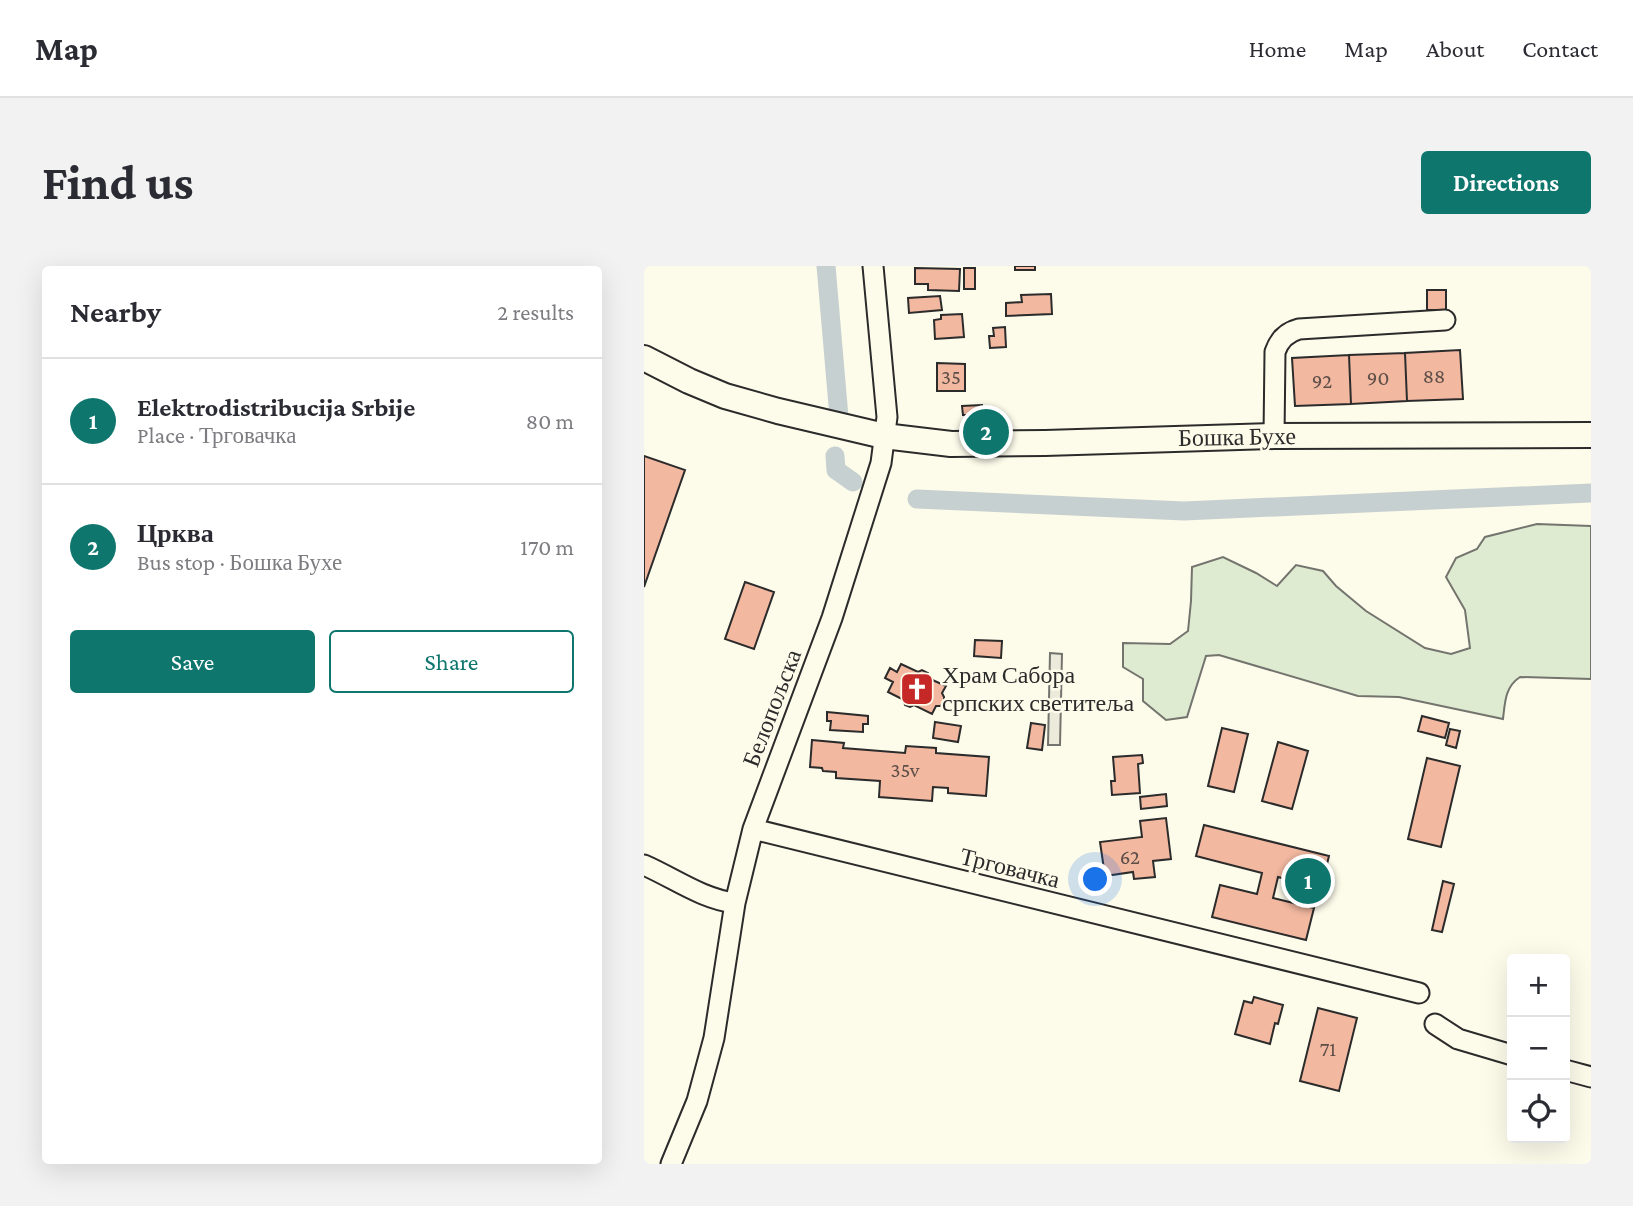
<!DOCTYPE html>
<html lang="en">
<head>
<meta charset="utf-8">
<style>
	:root { --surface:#fff; --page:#f2f2f3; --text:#2b2b33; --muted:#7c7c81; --line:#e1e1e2; --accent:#0f766e }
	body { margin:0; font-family:"Crimson Pro",serif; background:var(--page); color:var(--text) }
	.controls { position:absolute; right:21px; bottom:21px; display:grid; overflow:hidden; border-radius:7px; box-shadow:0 7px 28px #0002 }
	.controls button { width:63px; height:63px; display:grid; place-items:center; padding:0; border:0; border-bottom:2px solid var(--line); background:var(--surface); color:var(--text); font:35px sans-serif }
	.you { position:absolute; left:452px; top:614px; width:24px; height:24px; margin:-18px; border:5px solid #fff; border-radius:50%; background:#1a73e8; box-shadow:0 0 0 10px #1a73e833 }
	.badge { display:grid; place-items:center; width:46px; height:46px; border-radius:50%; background:var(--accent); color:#fff; font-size:23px; font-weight:700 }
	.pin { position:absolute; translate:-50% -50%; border:4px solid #fff; box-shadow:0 2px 7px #0006 }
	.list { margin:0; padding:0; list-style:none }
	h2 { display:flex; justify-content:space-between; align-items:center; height:91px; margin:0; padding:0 28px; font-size:30px }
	h2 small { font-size:23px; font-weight:400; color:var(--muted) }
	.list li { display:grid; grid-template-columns:46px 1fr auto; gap:21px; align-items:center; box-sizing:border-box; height:126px; padding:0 28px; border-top:2px solid var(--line) }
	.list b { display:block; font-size:26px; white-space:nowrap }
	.list p { margin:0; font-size:23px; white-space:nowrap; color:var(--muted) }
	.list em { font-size:23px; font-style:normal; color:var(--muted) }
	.actions { display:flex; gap:14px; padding:21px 28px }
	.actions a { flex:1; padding:16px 0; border:2px solid var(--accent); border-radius:7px; text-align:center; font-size:24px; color:var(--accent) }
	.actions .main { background:var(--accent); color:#fff }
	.icon { flex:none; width:38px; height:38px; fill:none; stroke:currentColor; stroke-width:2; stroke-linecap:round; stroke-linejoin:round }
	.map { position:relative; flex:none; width:947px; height:898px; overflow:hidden; border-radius:7px }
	header { display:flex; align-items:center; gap:42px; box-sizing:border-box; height:98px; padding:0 35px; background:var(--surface); border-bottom:2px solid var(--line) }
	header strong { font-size:33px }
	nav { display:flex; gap:38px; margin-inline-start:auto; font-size:24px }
	.intro { display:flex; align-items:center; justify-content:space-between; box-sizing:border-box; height:168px; padding:0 42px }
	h1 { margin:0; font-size:49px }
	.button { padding:18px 32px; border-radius:7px; background:var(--accent); color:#fff; font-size:24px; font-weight:700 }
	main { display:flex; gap:42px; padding:0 42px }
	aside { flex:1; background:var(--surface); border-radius:7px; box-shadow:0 7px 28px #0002 }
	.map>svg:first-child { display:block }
	.green { fill:#deebd1; stroke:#74746e; stroke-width:2 }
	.parking { fill:#eceadb; stroke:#74746e; stroke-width:2 }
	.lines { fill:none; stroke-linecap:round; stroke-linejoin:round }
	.canal { stroke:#c7d0d0; stroke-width:19 }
	.building { fill:#f2b8a0; stroke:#2b2b2b; stroke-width:2 }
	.minor-casing { stroke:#2b2b2b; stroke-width:23 }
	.major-casing { stroke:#2b2b2b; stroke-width:28 }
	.minor { stroke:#fdfbea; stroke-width:19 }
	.major { stroke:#fdfbea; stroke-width:24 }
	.labels { text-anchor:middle; stroke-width:5; stroke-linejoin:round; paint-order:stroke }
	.number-label { font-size:21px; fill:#5d4e48 }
	.street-label { font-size:24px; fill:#2b2b2b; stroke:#fdfbea }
	.poi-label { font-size:24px; fill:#2b2b2b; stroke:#fdfbea; text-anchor:start }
</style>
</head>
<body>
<header>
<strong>Map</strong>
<nav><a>Home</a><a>Map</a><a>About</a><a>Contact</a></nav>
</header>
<div class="intro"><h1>Find us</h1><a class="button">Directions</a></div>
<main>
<aside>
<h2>Nearby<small>2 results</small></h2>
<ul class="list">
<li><span class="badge">1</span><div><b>Elektrodistribucija Srbije</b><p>Place · Трговачка</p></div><em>80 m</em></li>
<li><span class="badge">2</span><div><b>Црква</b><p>Bus stop · Бошка Бухе</p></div><em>170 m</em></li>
</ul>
<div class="actions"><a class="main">Save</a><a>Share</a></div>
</aside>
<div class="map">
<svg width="947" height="898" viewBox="0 0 947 898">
	<rect width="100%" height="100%" fill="#fdfbea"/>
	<path class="green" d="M893,258L947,260V413L876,411C861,421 861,436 859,453L755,431L714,430L575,389L562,390L543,451L522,454L499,435V413L479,401V377L526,378L544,365L547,335L548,301L579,291L612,307L633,320L652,299L679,305L692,320L722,345L781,382L807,388L826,382L821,344L802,311L812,292L833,283L841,271Z"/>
	<path class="parking" d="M406,387L418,388L416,479H404Z"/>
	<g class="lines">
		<path class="canal" d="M182,0L195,151
			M191,190L192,204L209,216
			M273,233L540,245L947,227"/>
	</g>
	<path class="building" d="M371,0H391V4H371Z
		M271,2L316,3L315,25L284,24V18H271Z
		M320,2H331V23H320Z
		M783,24H802V44H783Z
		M407,28L408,48L362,50V37L378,36L377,29Z
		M296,30L298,44L265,47L264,32Z
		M318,48L320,71L291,73L290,54L297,53V49Z
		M361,61L362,81L346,82L345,70H350L349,62Z
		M816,84L819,133L763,135L761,87Z
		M761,87L763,135L707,138L705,89Z
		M705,89L707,138L651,140L648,92Z
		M293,97L321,98V125H293Z
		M338,139V149H319L318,140Z
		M0,190L41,204L0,321Z
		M101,316L130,326L110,383L81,373Z
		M331,374L358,375L357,392L330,390Z
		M257,398L274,406L278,404L284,407V412L302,420L298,427L300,431V437L296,440H292L288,448L270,439L266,441L261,439L260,434L244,426L249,416L241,412L246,402L253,406Z
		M183,446L224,450V458H219V466L186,464L187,455H183Z
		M778,450L805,457L801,472L774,465Z
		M291,456L317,460L314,476L289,472Z
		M387,457L401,459L398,484L383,482Z
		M578,462L604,468L590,526L564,520Z
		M806,463L816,465L812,482L802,479Z
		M168,474L200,477L199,482L261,487L262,480L292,482V487L345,491L342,530L304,527V522L289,521L288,535L235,531L236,515L192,512V506L179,505L178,502L166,501Z
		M634,476L664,485L648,543L618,535Z
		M498,489L499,497L494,498L496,527L468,529L467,515H471L469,491Z
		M783,492L816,500L797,581L764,573Z
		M522,528L523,540L497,543L496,531Z
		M522,552L527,593L509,595L511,611L490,613L489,606L461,610L456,576L498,571L496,555Z
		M560,559L685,590L677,622L634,611L629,632L670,642L662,674L568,651L576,619L613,628L618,607L552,590Z
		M799,615L810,618L798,666L788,664Z
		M610,731L639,739L634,758L631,757L626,778L591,768L600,735L608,737Z
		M674,742L713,752L695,825L656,815Z"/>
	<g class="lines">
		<g class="minor-casing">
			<path id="minor" d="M630,170L631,86C635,74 643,66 655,63L801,54
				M109,563L775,727
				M0,599C30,612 58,633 91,637
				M791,758L814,773L868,789
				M921,804L947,811
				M27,898L53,835L70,772L91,637L109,563L188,352L237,197L243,151L229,0"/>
		</g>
		<g class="major-casing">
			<path id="major" d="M0,92L45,115L81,130L134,145L240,170L307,178L401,177L630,170L947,169"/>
		</g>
		<use href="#minor" class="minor"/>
		<use href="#major" class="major"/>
	</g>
	<defs>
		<g id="church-square" transform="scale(1.75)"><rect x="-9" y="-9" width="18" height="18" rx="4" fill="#c62828" stroke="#fdfbea"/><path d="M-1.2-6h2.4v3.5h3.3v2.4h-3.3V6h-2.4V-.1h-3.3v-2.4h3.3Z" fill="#fff"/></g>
	</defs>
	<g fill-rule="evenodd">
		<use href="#church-square" x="273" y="423"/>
	</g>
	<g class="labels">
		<g class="number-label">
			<text x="790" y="117">88</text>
			<text x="307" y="118">35</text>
			<text x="734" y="119">90</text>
			<text x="678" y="122">92</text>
			<text x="261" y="511">35v</text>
			<text x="486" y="598">62</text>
			<text x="684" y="790">71</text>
		</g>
		<g class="street-label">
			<text transform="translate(593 171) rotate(-1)" y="8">Бошка Бухе</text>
			<text transform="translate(128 442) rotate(-69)" y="8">Белопољска</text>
			<text transform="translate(366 602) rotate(14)" y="8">Трговачка</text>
		</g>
		<g class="poi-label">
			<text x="298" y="417">Храм Сабора<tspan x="298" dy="28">српских светитеља</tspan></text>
		</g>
	</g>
</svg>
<div class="controls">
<button>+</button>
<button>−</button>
<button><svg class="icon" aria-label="locate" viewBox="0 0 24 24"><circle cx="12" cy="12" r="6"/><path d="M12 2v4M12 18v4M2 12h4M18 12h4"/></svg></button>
</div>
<div class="you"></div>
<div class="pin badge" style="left:664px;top:615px">1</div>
<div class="pin badge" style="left:342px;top:166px">2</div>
</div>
</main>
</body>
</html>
